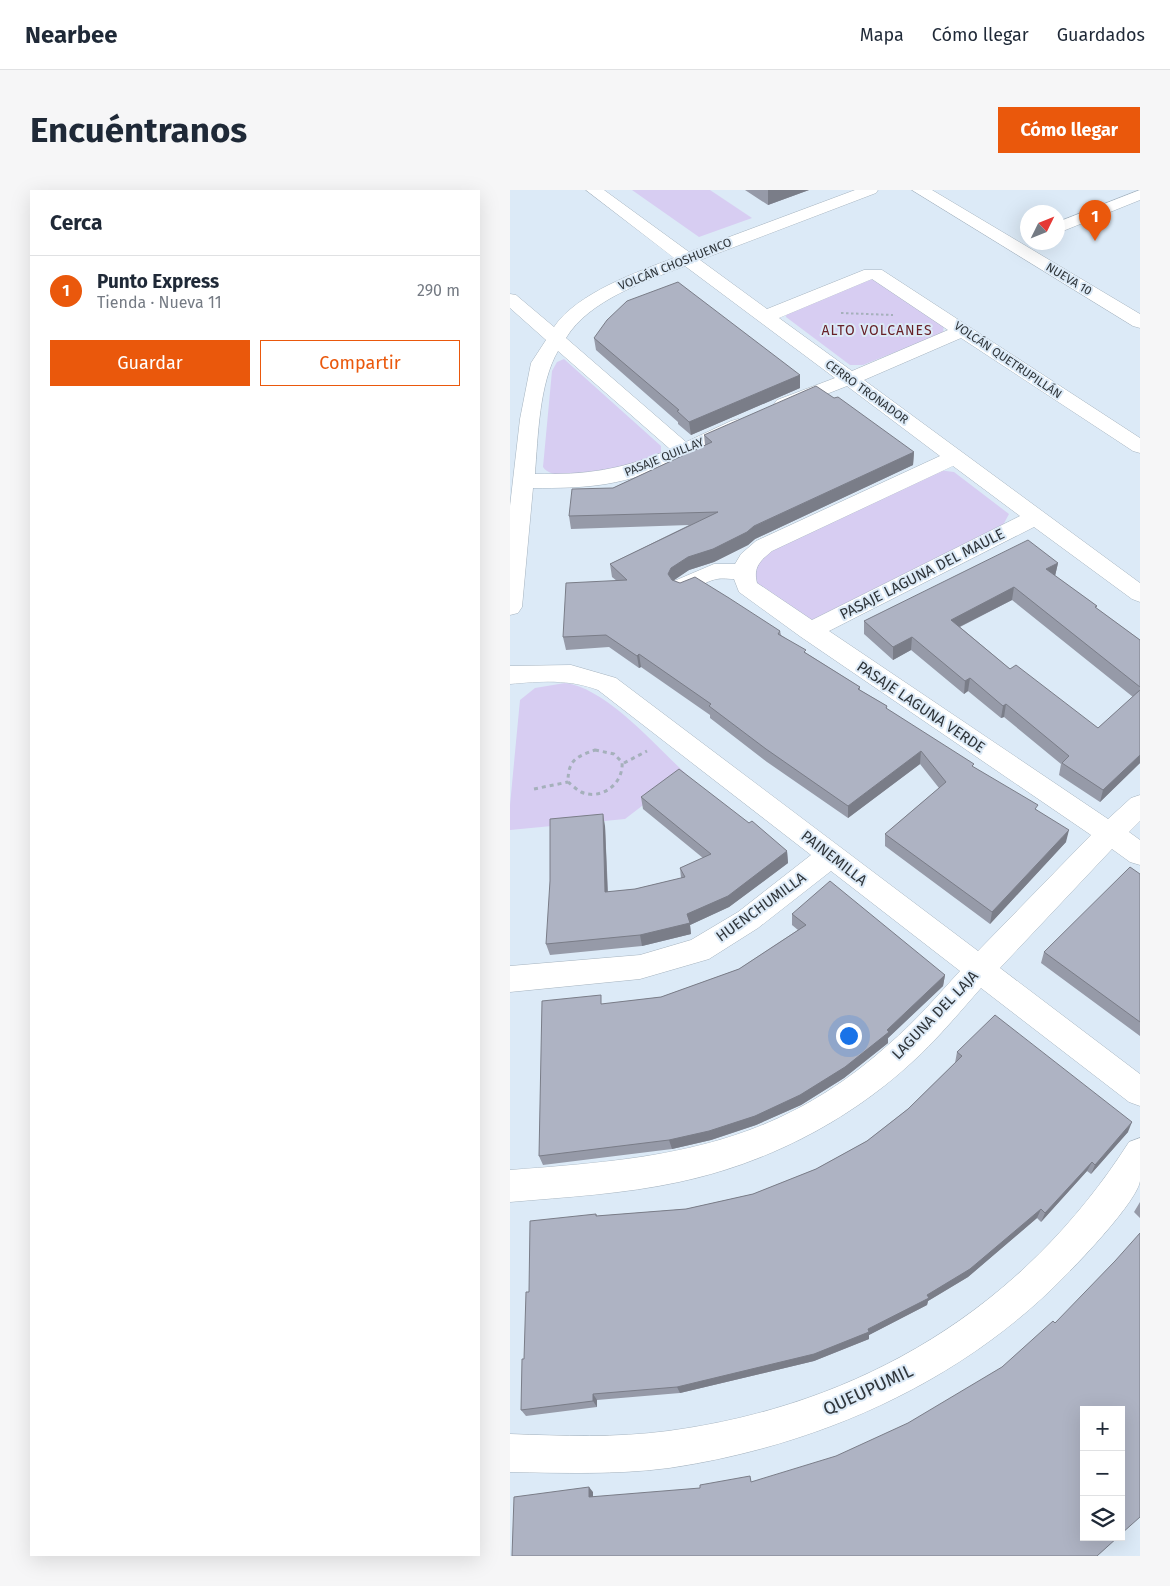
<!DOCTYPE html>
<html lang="es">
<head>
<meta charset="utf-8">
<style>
	:root { --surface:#fff; --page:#f6f6f7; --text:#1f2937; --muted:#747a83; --line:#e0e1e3; --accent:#ea580c }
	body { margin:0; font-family:"Fira Sans",sans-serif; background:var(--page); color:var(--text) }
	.controls { position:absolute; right:15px; bottom:15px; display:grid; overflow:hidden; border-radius:0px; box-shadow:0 5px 20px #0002 }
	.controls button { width:45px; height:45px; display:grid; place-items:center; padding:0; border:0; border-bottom:1px solid var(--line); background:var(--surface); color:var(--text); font:25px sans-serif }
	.compass { position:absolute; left:510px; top:15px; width:45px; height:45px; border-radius:50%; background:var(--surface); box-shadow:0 5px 20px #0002; rotate:47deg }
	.you { position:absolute; left:338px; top:845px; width:18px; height:18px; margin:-12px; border:4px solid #fff; border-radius:50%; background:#1a73e8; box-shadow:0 0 0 8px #1a73e833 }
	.badge { display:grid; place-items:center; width:32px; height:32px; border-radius:50%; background:var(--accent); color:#fff; font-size:16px; font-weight:700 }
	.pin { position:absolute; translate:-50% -41px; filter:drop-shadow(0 1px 2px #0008) }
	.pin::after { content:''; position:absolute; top:26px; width:18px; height:15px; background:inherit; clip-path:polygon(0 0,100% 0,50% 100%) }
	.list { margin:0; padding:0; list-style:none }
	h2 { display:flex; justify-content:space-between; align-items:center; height:65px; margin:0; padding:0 20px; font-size:21px }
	h2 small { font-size:16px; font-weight:400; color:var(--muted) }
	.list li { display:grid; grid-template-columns:32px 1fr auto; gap:15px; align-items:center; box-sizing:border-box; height:70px; padding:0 20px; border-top:1px solid var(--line) }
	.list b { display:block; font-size:19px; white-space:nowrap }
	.list p { margin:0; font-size:16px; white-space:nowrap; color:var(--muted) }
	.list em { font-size:16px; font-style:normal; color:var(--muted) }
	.actions { display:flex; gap:10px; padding:15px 20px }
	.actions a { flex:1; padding:11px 0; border:1px solid var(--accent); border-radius:0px; text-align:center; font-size:18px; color:var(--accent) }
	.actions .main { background:var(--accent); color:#fff }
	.icon { flex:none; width:28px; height:28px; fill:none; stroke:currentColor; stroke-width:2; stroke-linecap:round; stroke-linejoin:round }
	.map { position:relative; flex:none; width:630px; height:1366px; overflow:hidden; border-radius:0px }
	header { display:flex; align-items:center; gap:30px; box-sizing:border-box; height:70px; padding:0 25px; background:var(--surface); border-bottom:1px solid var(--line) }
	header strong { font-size:24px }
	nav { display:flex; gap:28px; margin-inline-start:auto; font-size:18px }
	.intro { display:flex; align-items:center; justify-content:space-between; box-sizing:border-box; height:120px; padding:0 30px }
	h1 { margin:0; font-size:35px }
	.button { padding:12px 22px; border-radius:0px; background:var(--accent); color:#fff; font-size:18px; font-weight:700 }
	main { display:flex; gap:30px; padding:0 30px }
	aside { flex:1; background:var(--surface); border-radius:0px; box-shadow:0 5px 20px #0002 }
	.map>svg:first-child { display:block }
	.green { fill:#d7cdf2 }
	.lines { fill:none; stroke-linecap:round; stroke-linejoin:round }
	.minor-casing { stroke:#a5b3bf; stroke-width:1 }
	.path-far1 { stroke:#a5b0bb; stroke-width:2; stroke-dasharray:2.5 2.5; stroke-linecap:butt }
	.path { stroke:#a5b0bb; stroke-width:3; stroke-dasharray:4 4; stroke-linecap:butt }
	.minor { fill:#fff; fill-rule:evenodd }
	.wall { fill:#969aa8; fill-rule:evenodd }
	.shaded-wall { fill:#7a7d88 }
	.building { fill:#aeb3c3; stroke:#7a7d88 }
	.labels { text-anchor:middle; stroke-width:4; stroke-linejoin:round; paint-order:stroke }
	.far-street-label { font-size:12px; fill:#2f353a; stroke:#dceaf7 }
	.far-neighbourhood-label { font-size:14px; letter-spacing:1px; fill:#672128; stroke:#dceaf7 }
	.street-label { font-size:15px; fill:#2f353a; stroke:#dceaf7 }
	.near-street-label { font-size:18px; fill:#2f353a; stroke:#dceaf7 }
</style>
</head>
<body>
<header>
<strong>Nearbee</strong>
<nav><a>Mapa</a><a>Cómo llegar</a><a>Guardados</a></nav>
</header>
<div class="intro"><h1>Encuéntranos</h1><a class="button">Cómo llegar</a></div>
<main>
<aside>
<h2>Cerca<small></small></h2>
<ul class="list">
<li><span class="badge">1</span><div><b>Punto Express</b><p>Tienda · Nueva 11</p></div><em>290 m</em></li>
</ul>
<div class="actions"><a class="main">Guardar</a><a>Compartir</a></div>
</aside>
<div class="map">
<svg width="630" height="1366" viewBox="0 0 630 1366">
	<rect width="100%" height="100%" fill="#dceaf7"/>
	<path class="green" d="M122,0H200L242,28L189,47Z
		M362,89L434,133L433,143L353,175H340L276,127V123Z
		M54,169L151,256V263C132,274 47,299 33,277L42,181L47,172Z
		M428,280L444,282L499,324L492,337L308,430H301L247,397L244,373L249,366Z
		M55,493C96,498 145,555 175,583L115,629L0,640V615L10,510L25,498Z"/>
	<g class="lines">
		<g class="minor-casing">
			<path id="minor" d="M76,0H94L179,62L345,0H368L366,3L190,70L257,119L354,80H372L630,248V263L623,261L451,148L354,190L630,393V412L622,409L524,337L319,441L598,629L621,608L630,605V631L619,642L630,650V675L620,672L602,659L490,778L630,884V916L619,912L471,798C448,824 426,851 399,875C335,933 254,974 169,992C114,1004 56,1007 0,1012V980C148,969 263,959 379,854C405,832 427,806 450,781L321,681L248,738L199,769L130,789L0,802V776L130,765L181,750L228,722L301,665L88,500C60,489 30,491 0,494V476L61,475L106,488L468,761L581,645L291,447L229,402L224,389C219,389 212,388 207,389C191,392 181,406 164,401L161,396L164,391L204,374H225L231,364L246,351L430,266L337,196L281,218H267L264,214L267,210L325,188L175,76C136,91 79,110 56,148L176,252L221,231L228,229L235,231L238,235L235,239C190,260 146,286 96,294C72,298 48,298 23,298L12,417L8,423L0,425V316L10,229L21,173L36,150L0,118V104L6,105L44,137C67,103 127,82 164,68ZM362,89L438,140L342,181L269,128ZM48,161L160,259C113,280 75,285 25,284C28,247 29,193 48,161ZM443,276L510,326L302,430L247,393C243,377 250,371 262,361Z
				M402,0H422L630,124V138L623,136Z
				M630,0V10L548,43V32Z
				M630,948C630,961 630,977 630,991C627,1011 573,1068 556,1085C451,1193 307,1256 159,1278C106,1285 53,1283 0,1282V1244C53,1246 106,1248 158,1241C352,1215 513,1118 619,952Z"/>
		</g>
		<path class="path-far1" d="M331,123L383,125"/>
		<path class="path" d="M85,560L104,564L112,572C114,593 92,611 71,602C67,600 62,595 58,592C58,570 66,567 85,560Z
			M114,573L137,561
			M24,599L58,592"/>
		<use href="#minor" class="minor"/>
	</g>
	<path class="wall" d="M235,0H299L258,15Z
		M84,148L290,185V198L181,245L168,234V232L86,160Z
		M194,245L404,262L403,275L245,349L238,355L204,372L179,380L163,390L270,441L271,445L296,463L350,497V500L377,516V519L527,620L556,652L480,734L375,656V644L429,598L410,574L338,628L257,572L200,528V525L131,477L129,478L99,457L56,460L53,447L107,391L102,387L100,374L179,335L61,339L59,326L103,298L195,255Z
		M548,373L545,386L587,416L586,418L630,450V573L590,612L549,585L551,574L494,527L491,528L458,501L454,504L401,460L383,470L354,444V431ZM502,410L623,507L588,538L500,479L450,437Z
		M131,607L239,633L277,661L278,673L219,717L180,735L181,744L132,756L40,765L36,754L95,636L98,702L125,699L171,688L170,678L193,668L133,619Z
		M630,684V846L531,773L534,762Z
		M282,724L435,785L433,796L378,848V853L334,888L291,915L246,935L201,950L162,959L33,975L29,966L94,814L151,807L229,779L288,740L282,735Z
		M447,862L618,942L581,984L577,981L531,1032L527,1028L458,1087L418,1111L417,1115L359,1145V1149L304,1171L170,1203L87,1210V1217L16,1226L11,1220L19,1102L86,1024L87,1026L176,1019L243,1004L306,979L357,951L398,919L445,873Z
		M630,1012V1028L624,1022Z"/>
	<path class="shaded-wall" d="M258,0H299L258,15Z
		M290,185V198L181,245L179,232Z
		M404,262L403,275L245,349L238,355L204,372L179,380L163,391L158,384L161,378L178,367Z
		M548,373L545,386L536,379Z
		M504,397L502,410L439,442L441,430Z
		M402,447L401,460L383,470V457Z
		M129,464L131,477L129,478L127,466Z
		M460,488L458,501L454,504L455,491Z
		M496,514L494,527L491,528L493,516Z
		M411,561L410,574L338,628V616Z
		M630,565V573L590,612L593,600Z
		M93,624L95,636L98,714L95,702Z
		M559,640L556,652L480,734L482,722Z
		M277,661L278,673L219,717L180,735L181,744L132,756L130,745L177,724Z
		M435,785L433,796L378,848V853L334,888L291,915L246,935L201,950L162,959L159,950L377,840Z
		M622,932L618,942L581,984L585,975Z
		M582,972L577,981L531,1032L535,1023Z
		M531,1019L527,1028L458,1087L418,1111L417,1115L359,1145V1149L304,1171L170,1203L167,1197L358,1139L417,1105Z
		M83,1204L87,1210V1217L83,1211Z
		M79,1297L83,1302V1312L79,1307Z"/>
	<path class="building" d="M168,92L290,185L179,232L167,221L169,220L84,148L97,130L117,111Z
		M306,196L324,208L328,207L404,262L244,336L237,342L203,359L178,367L161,378L158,384L162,390L170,393L185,387L219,408L270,441L268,444L296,460L294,462L350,497L348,499L377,516L376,518L464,574L462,576L528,615L525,619L559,640L482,722L375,644L436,592L411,561L338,616L256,559L199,516L201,514L129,464L127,466L96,445L53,447L56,393L117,390L100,374L208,322L59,326L62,299L103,298L202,252L194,245Z
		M518,350L548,373L536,379L587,416L585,417L630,450V497L504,397L441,430L500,479L506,475L588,538L630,500V565L593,600L552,573L559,566L496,514L493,516L460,488L455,491L402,447L383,457L354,431Z
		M169,579L239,633L242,631L277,661L218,706L177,724L180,733L130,745L36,754L40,691V629L93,624L95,702L125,699L175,687L170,678L201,664L131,607Z
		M620,677L630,684V832L534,762Z
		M320,691L435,785L377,840L379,842L335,877L290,905L245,926L199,941L159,950L29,966L32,811L91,805V814L151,807L229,779L296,735L282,724Z
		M485,825L622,932L585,975L582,972L535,1023L531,1019L460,1079L417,1105L419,1108L358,1139L359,1142L304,1164L167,1197L83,1204V1211L11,1220L12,1169H14L16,1102H19L20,1031L86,1024V1026L176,1019L243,1004L306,979L357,951L398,919L452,866L447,862Z
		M630,1043V1327L611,1344V1220H574V1347H608L587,1366H2L4,1307L79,1297V1307L190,1298V1295L240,1286L241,1292L326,1266L398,1233L492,1177L543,1131L545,1133L605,1071Z"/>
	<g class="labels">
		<g class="far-street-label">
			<text transform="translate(165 74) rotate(-22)" y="4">VOLCÁN CHOSHUENCO</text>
			<text transform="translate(559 89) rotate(31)" y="4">NUEVA 10</text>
			<text transform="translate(498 170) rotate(34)" y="4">VOLCÁN QUETRUPILLÁN</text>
			<text transform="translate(357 202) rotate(36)" y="4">CERRO TRONADOR</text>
			<text transform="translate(154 267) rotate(-22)" y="4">PASAJE QUILLAY</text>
		</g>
		<g class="far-neighbourhood-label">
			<text x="367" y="145">ALTO VOLCANES</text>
		</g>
		<g class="street-label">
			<text transform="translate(412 384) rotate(-27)" y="5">PASAJE LAGUNA DEL MAULE</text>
			<text transform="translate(411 517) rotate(34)" y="5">PASAJE LAGUNA VERDE</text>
			<text transform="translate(324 668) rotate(38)" y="5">PAINEMILLA</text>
			<text transform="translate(251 717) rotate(-36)" y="5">HUENCHUMILLA</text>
			<text transform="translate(425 825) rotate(-46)" y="5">LAGUNA DEL LAJA</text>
		</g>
		<g class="near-street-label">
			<text transform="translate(358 1200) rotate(-25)" y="6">QUEUPUMIL</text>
		</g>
	</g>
</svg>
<div class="controls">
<button>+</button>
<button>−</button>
<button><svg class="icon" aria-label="layers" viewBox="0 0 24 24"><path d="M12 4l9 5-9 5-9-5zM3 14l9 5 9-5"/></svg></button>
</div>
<svg class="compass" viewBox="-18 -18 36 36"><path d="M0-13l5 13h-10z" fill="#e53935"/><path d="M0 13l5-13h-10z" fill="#747a83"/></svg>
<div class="you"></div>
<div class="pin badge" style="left:585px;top:51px">1</div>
</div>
</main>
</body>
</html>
